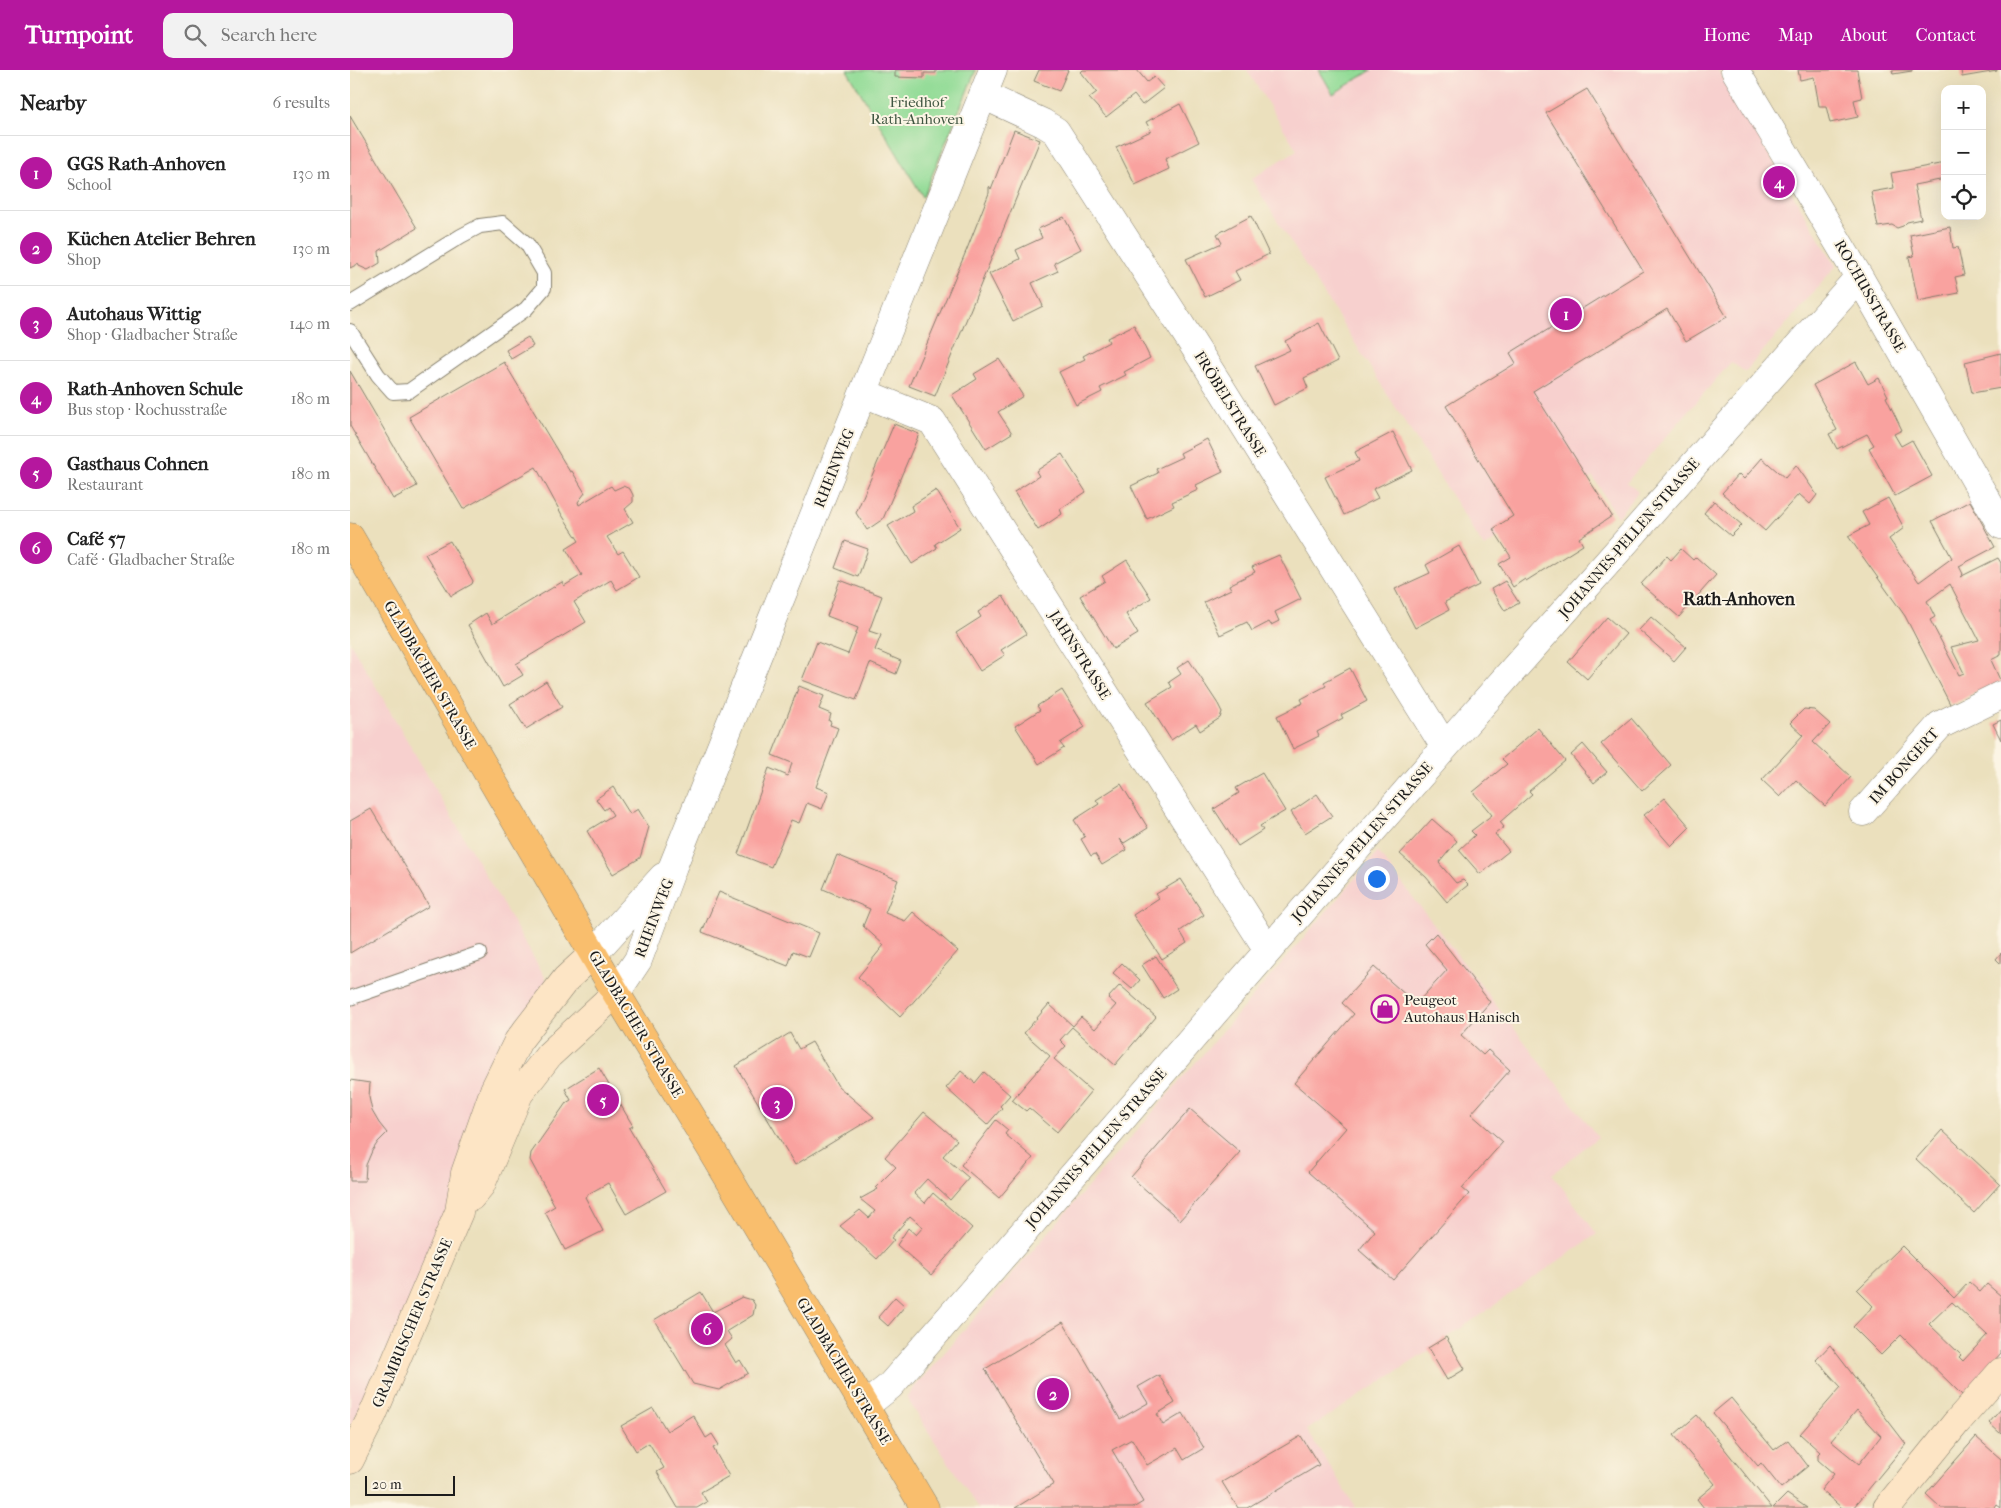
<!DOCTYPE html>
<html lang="en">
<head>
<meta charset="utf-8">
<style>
	:root { --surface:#fff; --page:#f2f2f2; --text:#222; --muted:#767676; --line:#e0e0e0; --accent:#b5179e }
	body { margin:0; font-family:"IM FELL French Canon",serif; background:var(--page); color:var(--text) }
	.controls { position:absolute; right:15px; top:15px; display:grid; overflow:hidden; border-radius:10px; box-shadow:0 5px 20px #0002 }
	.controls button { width:45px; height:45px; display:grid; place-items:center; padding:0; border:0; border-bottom:1px solid var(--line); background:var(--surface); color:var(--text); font:25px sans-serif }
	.scale { position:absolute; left:15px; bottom:12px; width:90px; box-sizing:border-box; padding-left:5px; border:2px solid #1c1c1c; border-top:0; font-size:14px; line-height:18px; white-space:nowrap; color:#1c1c1c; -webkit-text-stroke:4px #fcf5e5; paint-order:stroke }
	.you { position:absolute; left:1026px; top:808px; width:18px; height:18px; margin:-12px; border:4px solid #fff; border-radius:50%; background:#1a73e8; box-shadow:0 0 0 8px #1a73e833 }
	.badge { display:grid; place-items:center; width:32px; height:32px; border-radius:50%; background:var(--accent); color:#fff; font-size:16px; font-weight:700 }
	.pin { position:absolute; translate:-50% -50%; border:2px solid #fff; box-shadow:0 1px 5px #0006 }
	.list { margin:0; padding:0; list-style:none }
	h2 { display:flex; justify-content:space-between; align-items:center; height:65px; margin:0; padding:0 20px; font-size:21px }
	h2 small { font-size:16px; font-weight:400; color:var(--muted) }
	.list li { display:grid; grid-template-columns:32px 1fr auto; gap:15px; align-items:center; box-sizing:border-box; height:75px; padding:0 20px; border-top:1px solid var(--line) }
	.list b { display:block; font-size:19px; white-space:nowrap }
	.list p { margin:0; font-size:16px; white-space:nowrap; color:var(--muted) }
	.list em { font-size:16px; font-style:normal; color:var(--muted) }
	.icon { flex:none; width:28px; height:28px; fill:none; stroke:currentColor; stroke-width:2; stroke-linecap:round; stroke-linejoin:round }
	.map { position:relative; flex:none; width:1651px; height:1438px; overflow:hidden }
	header { display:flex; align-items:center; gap:30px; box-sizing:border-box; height:70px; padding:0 25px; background:var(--accent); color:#fff }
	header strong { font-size:24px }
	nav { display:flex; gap:28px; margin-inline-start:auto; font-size:18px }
	.search { width:350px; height:45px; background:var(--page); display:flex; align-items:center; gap:12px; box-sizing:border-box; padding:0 18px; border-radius:10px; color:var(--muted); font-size:19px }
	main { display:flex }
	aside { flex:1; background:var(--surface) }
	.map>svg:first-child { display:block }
	.built { fill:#f7d0ce }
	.green { fill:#92db96; stroke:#577c59 }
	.building { fill:#f9a29f; fill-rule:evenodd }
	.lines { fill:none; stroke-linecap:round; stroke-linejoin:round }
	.lane-casing { stroke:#847e6c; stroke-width:16 }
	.street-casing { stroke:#847e6c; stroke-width:29 }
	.secondary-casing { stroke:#847e6c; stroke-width:29 }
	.primary-casing { stroke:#847e6c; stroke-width:29 }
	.lane { stroke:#fff; stroke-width:14 }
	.street { stroke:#fff; stroke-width:28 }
	.secondary { stroke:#fde5c5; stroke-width:28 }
	.primary { stroke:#f9be6d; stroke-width:28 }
	.labels { text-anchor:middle; stroke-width:4; stroke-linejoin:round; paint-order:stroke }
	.park-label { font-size:15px; fill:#3f5541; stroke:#fcf5e5 }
	.street-label { font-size:15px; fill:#1c1c1c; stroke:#fcf5e5 }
	.poi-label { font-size:15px; fill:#1c1c1c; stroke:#fcf5e5; text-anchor:start }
	.quarter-label { font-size:18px; font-weight:bold; fill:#1c1c1c; stroke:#fcf5e5 }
</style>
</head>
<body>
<header>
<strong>Turnpoint</strong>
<div class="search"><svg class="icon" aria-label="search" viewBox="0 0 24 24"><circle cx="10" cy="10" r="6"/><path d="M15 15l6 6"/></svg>Search here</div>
<nav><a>Home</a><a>Map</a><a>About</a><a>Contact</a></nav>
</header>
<main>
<aside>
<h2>Nearby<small>6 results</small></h2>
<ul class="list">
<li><span class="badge">1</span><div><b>GGS Rath-Anhoven</b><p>School</p></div><em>130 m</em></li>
<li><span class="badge">2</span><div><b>Küchen Atelier Behren</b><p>Shop</p></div><em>130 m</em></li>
<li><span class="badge">3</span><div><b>Autohaus Wittig</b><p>Shop · Gladbacher Straße</p></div><em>140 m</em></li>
<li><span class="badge">4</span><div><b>Rath-Anhoven Schule</b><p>Bus stop · Rochusstraße</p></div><em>180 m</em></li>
<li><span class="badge">5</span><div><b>Gasthaus Cohnen</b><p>Restaurant</p></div><em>180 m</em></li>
<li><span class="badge">6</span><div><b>Café 57</b><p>Café · Gladbacher Straße</p></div><em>180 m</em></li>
</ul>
</aside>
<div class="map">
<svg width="1651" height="1438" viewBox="0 0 1651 1438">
	<rect width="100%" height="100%" fill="#fcf5e5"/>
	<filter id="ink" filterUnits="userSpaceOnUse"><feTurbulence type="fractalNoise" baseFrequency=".02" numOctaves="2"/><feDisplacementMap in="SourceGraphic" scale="10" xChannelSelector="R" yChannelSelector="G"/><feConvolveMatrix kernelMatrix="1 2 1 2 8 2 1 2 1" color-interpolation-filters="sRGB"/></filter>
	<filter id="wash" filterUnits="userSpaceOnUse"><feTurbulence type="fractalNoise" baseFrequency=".0096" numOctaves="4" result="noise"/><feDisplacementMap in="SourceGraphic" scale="20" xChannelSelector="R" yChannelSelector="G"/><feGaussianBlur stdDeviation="1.12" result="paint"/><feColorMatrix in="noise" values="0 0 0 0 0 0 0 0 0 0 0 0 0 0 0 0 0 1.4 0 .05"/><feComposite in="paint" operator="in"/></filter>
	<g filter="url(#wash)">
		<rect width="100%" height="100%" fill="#ebe0bd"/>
		<path class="built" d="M897,0H1368L1486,196L1395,302L1381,292L1277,412L1288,422L1267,447L1243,407L1134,477L901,109L947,80Z
			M0,572L199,914L91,1173L0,1359Z
			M1028,782L1248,1067L1202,1104L1247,1164L1074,1284L957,1360L1006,1438H628L556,1327Z"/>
		<path class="green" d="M497,0H626L573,127Z
			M969,0H1022L983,24Z"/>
		<g id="blocks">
			<path class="building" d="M545,0H586V3H574V8L545,7Z
				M689,0H718L709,21L684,11Z
				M733,0H787L797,12L804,7L814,18L792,35L784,25L756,47L739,28L747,22L731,2Z
				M1448,0H1507L1512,28L1504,30L1508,47L1480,53L1476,36H1469L1464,7L1450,10Z
				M1542,0H1562V1L1543,4Z
				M1611,0H1647V1L1612,7Z
				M1237,19L1377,247L1336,271L1317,239L1183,321L1262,446L1229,468L1233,475L1176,511L1175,509L1163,517L1149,494L1161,487L1143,459L1163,446L1096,336L1166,293L1160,283L1293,201L1196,43Z
				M830,34L849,72L815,89L819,99L785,115L766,77L801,61L796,52Z
				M0,46L67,158L29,181L30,193L18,200L9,196L8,194L0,198Z
				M664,60L690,70L585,326L559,316L617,179L639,123V116L641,119Z
				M1595,93V109L1564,115L1571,149L1557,152L1553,156L1547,158L1542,155L1528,157L1521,122L1544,118L1541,103Z
				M901,146L919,184L885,201L890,210L855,227L836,189L872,173L867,164Z
				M714,147L731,179L704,193L708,201L682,213L693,236L663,251L639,204L670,189L666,180L692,168L688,159Z
				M1600,157L1603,178L1608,177L1614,205L1605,207L1609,223L1568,231L1559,187L1564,186L1560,165Z
				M969,253L988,291L954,308L958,318L924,335L905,296L940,280L935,271Z
				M784,255L800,288L774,302L776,305L750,318L752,322L726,335L709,302L735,289L733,286L759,272L757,268Z
				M178,267L183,276L161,289L156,280Z
				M1651,283V318L1622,323L1615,292Z
				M649,289L673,326L648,342L662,363L636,379L602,325L627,309L624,304Z
				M154,292L220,402L222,401L235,423L228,432L229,435L261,416L264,420L273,416L280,419L283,425V432L275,439L283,452L257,467L268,484L273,481L289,507L267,520L261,510L224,532L236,552L166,594L173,605L153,617L118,555L136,543L142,554L212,512L214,516L232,505L216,479L229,471L212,445L186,397L113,439L59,347Z
				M1506,292L1518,314L1529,308L1538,326L1536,327L1552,360L1544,364L1551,376L1562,370L1582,406L1545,426L1519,378L1524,375L1517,364L1487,379L1479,364L1487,360L1463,315Z
				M0,301L67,416L43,429L0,356Z
				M544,354L569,364L533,449L517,460L506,443Z
				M1043,362L1062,400L1023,419L1028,428L994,445L975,407L1009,391L1005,382Z
				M857,369L873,402L846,415L848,420L822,432L824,436L797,449L781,416L808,403L806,399L832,387L830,383Z
				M712,384L736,422L710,439L712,444L688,460L664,422L689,406L686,401Z
				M1412,388L1435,408L1446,395L1467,425L1460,434L1449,424L1415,461L1372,423L1389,404L1394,409Z
				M586,420L610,458L585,474L587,478L562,494L538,456L563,441L561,436Z
				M1538,428L1554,458L1539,469L1569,512L1602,488L1582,451L1620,431L1645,477L1609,496L1613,504L1610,507L1648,488L1651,493V585L1641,590L1651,612L1629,624L1627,621L1601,636L1555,546L1498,466L1519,455L1512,442ZM1600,514L1629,570L1601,577L1614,603L1609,605L1580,550L1585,547L1577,531Z
				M1364,431L1392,455L1381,466L1354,443Z
				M100,471L123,511L122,514L101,526L75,484Z
				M495,471L518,479L508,507L485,498Z
				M1109,476L1129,515L1095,532L1099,540L1065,558L1045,519L1080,503L1076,495Z
				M1331,479L1343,490L1346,487L1366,505L1329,547L1291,514L1317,486L1321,490Z
				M929,485L951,529L925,542L929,551L921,555L919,552L902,561L897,552L870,565L854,532L881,519L879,515L905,502L902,497Z
				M777,490L801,528L776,544L788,564L763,579L730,526L755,511L752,506Z
				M490,510L532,526L519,561L531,565L525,580L551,591L546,604L520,593L506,630L452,610L467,572L498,584L508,558L477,546Z
				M1155,511L1169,533L1155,541L1141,519Z
				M653,526L676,564L651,580L655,585L630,601L606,563L631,547L628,542Z
				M1257,547L1276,564L1237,609L1218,592Z
				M1301,547L1336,577L1324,591L1289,560Z
				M839,590L868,634L872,642L870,648L850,661L846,654L821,670L797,632L822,617L819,612L831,604L827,598Z
				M1000,598L1017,631L991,645L993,648L967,662L969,666L943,679L927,646L953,633L951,629L976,616L974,612Z
				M196,611L212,637L176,659L160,634Z
				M449,616L474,626L469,639L481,644L479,651L481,652L480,655L488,658L466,717L479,722L472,739L457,733L449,753L441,750L421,797L388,784L419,698L438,706L442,693L422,685Z
				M712,620L735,657L710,673L714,678L689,694L665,656L690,640L687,636Z
				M1454,639L1464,640L1480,654L1463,672L1501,707L1475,736L1446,710L1430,727L1412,710L1453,665L1440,653Z
				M1281,648L1321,695L1292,721L1251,674Z
				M1651,650V670L1643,654Z
				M1188,658L1215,691L1179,721L1182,724L1150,752L1154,757L1145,764L1159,781L1130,804L1109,780L1125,765L1121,761L1142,745L1123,722L1157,694L1152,689Z
				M1233,674L1257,702L1244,713L1221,685Z
				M912,703L935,741L910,756L913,760L888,776L864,739L889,723L886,718Z
				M771,714L798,758L774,773L770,769L777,780L752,795L745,784L741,786L731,769L735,767L724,750L749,734L746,730Z
				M263,717L280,744L288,739L299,757L290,788L263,804L237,761L263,745L258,737L254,740L246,729Z
				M967,724L982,746L955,763L941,742Z
				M1315,728L1340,757L1321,776L1294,745Z
				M21,739L79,836L0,883V751Z
				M1082,749L1107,771L1089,793L1106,813L1113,810L1118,815L1097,832L1076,807L1050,784Z
				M487,785L548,810L535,843L555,851L563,842L608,881L550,947L508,907L534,875L513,856L520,839L473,819Z
				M831,809L854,845L830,861L837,873L812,889L783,845L809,828L806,824Z
				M369,822L469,863L459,887L443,881L438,896L352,862Z
				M1086,863L1140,932L1111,965L1133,985L1138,980L1160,1000L1121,1044L1153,1072L1112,1118L1119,1124L1043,1210L1009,1180L1025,1161L958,1102L996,1058L944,1013L1004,944L992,933L1024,897L1066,934L1097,900L1075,874Z
				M1651,883V894L1646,889Z
				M806,886L827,919L813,928L792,895Z
				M772,893L790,910L782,919L763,903Z
				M770,915L806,947L765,995L722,957L710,970L716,976L704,989L741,1021L707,1062L679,1038L676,1041L662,1030L700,986L674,963L699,934L723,956L731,947L745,959L766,935L758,928Z
				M440,963L449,979L462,972L488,1016L524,1047L445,1095L386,996Z
				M249,998L283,1056L279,1058L316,1121L276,1144L258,1113L240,1123L235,1127L253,1161L215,1180L195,1142L205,1136L180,1090L181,1083L216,1033L221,1030L215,1019Z
				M611,1001L625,1013L634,1002L660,1025L650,1036L652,1038L637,1055L596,1018Z
				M0,1010L20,1013L19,1027L22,1041L29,1053L37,1063L28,1072L22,1081L16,1095L15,1111H0Z
				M840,1039L890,1082L830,1150L781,1107Z
				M574,1042L607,1070L593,1086L619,1108L600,1130L577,1109L564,1123L575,1133L583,1123L622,1158L581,1205L547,1175L558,1158L566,1165L573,1157L560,1146L541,1168L544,1170L527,1189L490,1156L510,1140L519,1148L525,1141L510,1129L528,1119L526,1117L546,1097L535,1087Z
				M646,1050L658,1060L655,1064L683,1088L649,1128L611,1095Z
				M1592,1060L1650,1114L1624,1143L1566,1089Z
				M1552,1176L1604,1228L1619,1212L1630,1222L1637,1214L1651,1226V1283L1613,1326L1551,1265L1531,1285L1503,1257L1523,1236L1507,1220ZM1602,1232L1637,1265L1613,1291L1609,1287L1611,1285L1579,1254Z
				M351,1222L363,1242L392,1227L402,1230L405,1235L403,1245L377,1261L382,1269L375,1275L386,1293L390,1290L398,1303L369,1320L343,1314L304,1250Z
				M545,1227L555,1236L538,1256L528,1247Z
				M713,1252L770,1349L798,1333L788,1317L809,1305L825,1333L807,1344L813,1355L833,1343L854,1378L834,1390L827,1378L797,1395L782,1369L762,1380L793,1432L783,1438H665L704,1414L635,1299Z
				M1096,1267L1115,1299L1097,1310L1078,1278Z
				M1480,1275L1556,1374L1503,1438H1492L1471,1420L1484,1404L1468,1390V1384L1470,1382L1450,1364L1491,1317L1466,1290ZM1507,1340L1531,1366L1509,1394L1481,1371Z
				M1381,1328L1424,1380L1438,1370L1458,1396L1431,1418L1411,1393L1408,1396L1363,1343Z
				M303,1338L317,1361L343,1345L356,1368L362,1364L369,1375L363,1378L379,1406L351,1422L357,1432L347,1438H328L307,1402L314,1398L299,1373L286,1381L271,1356Z
				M1651,1339V1364L1639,1353Z
				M1347,1345L1369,1372L1422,1438H1354L1347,1429L1365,1414L1324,1365Z
				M951,1366L969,1395L897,1438H888L872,1412Z
				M1626,1367L1651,1389V1438L1647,1435L1645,1438H1591L1576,1424Z
				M1437,1424L1457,1438H1423Z"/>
		</g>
	</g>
	<g filter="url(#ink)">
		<use href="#blocks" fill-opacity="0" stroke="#847e6c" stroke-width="1"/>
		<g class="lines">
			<g class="lane-casing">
				<path id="lane" d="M0,234L111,166L130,156L153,153L177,174L194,203V218L176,239L59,321L43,322L28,305L0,261
					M0,928L130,883"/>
			</g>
			<g class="street-casing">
				<path id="street" d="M1385,0L1509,207L1651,455
					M633,25L693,53L706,61L871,318L1095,677
					M514,323L582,351L918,880
					M1513,742L1590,655L1651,625
					M243,884L313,807
					M266,923L288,890L323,796L643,0
					M515,1336L540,1316L1095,677L1509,207"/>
			</g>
			<g class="secondary-casing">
				<path id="secondary" d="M121,1127L131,1115L169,1024L199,985L266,923
					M0,1390L23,1344L109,1142L115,1103L144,1020L168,971L216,909L243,884
					M1537,1438L1606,1353L1651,1302"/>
			</g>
			<g class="primary-casing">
				<path id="primary" d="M0,467L266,923L360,1077L575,1438"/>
			</g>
			<use href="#lane" class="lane"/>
			<use href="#street" class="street"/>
			<use href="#secondary" class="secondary"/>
			<use href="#primary" class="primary"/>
		</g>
	</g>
	<defs>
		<g id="shop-ring" transform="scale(1.4375)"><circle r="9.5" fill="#fcf5e5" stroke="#b5179e" stroke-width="1.5"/><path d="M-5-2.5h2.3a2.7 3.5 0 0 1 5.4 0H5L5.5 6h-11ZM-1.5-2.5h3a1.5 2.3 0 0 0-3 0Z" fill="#b5179e"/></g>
	</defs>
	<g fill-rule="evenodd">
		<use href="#shop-ring" x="1035" y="939"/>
	</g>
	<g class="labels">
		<g class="park-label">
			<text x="567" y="37">Friedhof<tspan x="567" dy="17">Rath-Anhoven</tspan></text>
		</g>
		<g class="street-label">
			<text transform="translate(1520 226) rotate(60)" y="5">ROCHUSSTRASSE</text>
			<text transform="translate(880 334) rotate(58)" y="5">FRÖBELSTRASSE</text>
			<text transform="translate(484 398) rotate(-68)" y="5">RHEINWEG</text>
			<text transform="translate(1279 468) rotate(-49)" y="5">JOHANNES-PELLEN-STRASSE</text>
			<text transform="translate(730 585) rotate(58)" y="5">JAHNSTRASSE</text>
			<text transform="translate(80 605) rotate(60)" y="5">GLADBACHER STRASSE</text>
			<text transform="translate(1554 696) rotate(-48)" y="5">IM BONGERT</text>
			<text transform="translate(1012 772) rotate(-49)" y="5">JOHANNES-PELLEN-STRASSE</text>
			<text transform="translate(304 848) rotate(-69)" y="5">RHEINWEG</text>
			<text transform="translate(286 954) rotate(59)" y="5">GLADBACHER STRASSE</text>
			<text transform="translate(746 1078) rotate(-49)" y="5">JOHANNES-PELLEN-STRASSE</text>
			<text transform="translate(62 1253) rotate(-67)" y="5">GRAMBUSCHER STRASSE</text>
			<text transform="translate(494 1301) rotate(59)" y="5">GLADBACHER STRASSE</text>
		</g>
		<g class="poi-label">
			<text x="1054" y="935">Peugeot<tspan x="1054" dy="17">Autohaus Hanisch</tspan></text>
		</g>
		<g class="quarter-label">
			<text x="1389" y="535">Rath-Anhoven</text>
		</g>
	</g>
</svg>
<div class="controls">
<button>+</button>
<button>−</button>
<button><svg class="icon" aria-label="locate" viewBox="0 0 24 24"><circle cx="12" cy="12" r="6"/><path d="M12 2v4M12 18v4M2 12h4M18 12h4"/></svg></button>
</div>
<div class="scale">20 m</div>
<div class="you"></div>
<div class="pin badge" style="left:1216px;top:244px">1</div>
<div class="pin badge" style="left:703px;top:1324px">2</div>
<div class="pin badge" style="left:427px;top:1033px">3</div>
<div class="pin badge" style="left:1429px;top:112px">4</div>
<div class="pin badge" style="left:253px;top:1030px">5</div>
<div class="pin badge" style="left:357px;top:1259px">6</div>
</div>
</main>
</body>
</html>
